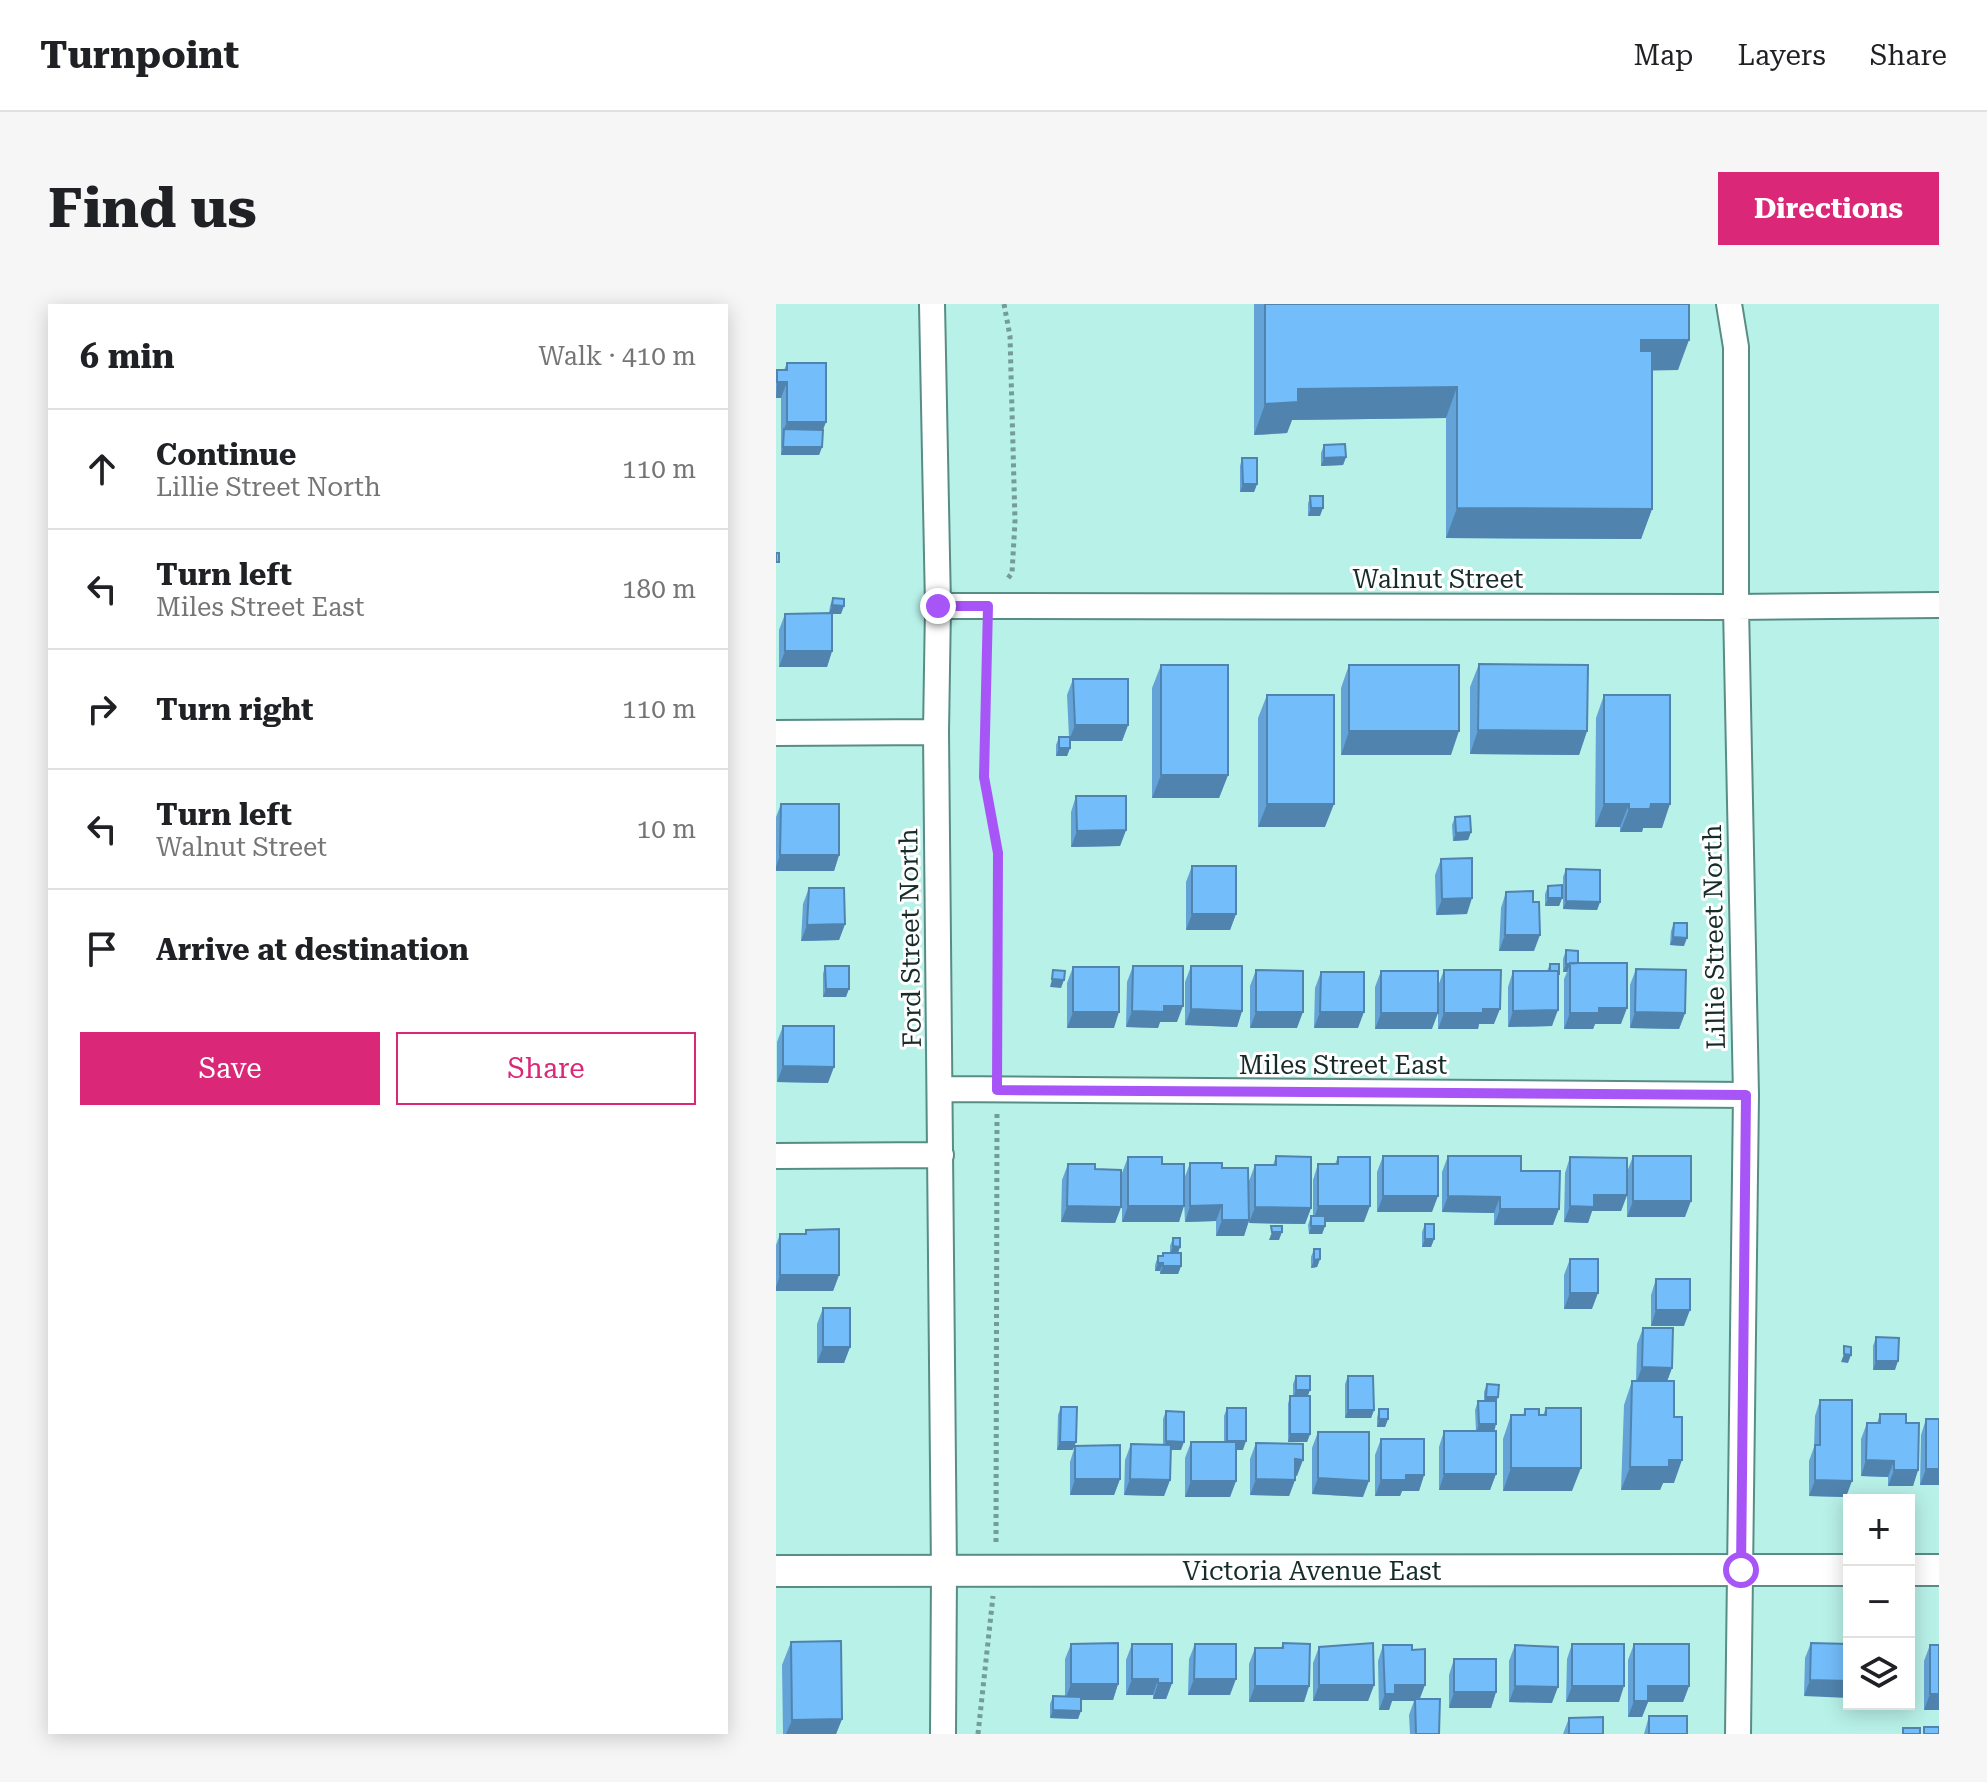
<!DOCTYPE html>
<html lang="en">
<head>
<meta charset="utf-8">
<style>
	:root { --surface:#fff; --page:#f6f6f6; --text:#202124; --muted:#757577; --line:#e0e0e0; --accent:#db2777 }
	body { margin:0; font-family:"Roboto Serif",serif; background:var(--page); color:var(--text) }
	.controls { position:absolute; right:24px; bottom:24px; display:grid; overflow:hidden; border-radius:0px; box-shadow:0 4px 20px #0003 }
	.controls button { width:72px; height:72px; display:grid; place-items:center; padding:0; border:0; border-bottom:2px solid var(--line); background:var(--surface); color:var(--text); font:40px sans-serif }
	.stop { position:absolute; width:24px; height:24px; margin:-18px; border:6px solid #a855f7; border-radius:50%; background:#fff }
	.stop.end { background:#a855f7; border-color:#fff; box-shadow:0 2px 8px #0008 }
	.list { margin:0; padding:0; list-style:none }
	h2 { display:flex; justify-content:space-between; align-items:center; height:104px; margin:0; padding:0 32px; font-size:34px }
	h2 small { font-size:26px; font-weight:400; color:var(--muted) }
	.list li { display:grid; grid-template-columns:52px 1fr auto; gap:24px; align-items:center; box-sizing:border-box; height:120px; padding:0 32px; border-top:2px solid var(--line) }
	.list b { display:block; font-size:30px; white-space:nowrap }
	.list p { margin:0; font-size:26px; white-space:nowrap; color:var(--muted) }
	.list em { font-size:26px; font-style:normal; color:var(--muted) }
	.actions { display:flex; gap:16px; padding:24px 32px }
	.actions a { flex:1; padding:18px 0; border:2px solid var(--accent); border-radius:0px; text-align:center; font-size:28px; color:var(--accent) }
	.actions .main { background:var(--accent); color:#fff }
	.icon { flex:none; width:44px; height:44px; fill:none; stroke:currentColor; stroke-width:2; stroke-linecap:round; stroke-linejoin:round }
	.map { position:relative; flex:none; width:1163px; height:1430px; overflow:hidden; border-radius:0px }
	header { display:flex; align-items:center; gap:48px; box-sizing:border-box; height:112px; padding:0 40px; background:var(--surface); border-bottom:2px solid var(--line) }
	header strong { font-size:38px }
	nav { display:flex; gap:44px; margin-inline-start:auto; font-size:28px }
	.intro { display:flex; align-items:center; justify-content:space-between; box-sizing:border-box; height:192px; padding:0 48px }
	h1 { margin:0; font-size:56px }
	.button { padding:20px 36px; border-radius:0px; background:var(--accent); color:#fff; font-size:28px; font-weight:700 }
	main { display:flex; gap:48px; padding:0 48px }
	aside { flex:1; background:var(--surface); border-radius:0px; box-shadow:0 4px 20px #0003 }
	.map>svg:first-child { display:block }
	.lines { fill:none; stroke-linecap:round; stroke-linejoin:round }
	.minor-casing { stroke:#588d86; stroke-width:28 }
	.tertiary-casing { stroke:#588d86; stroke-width:34 }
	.path { stroke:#739d96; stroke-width:5; stroke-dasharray:4 4; stroke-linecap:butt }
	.minor { stroke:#fff; stroke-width:24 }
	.tertiary { stroke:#fff; stroke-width:30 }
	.wall { fill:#63a3d7 }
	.shaded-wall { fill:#5084af }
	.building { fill:#73bdfa; stroke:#5084af; stroke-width:2 }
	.route { stroke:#a855f7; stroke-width:10 }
	.labels { text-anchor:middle; stroke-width:6; stroke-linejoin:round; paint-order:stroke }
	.street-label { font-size:26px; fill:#162c29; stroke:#fff }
</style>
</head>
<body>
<header>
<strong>Turnpoint</strong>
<nav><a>Map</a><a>Layers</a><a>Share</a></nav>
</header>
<div class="intro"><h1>Find us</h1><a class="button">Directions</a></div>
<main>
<aside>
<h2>6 min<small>Walk · 410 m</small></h2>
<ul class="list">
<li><svg class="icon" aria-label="ahead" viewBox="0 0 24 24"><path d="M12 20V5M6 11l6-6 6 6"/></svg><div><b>Continue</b><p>Lillie Street North</p></div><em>110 m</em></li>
<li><svg class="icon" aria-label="left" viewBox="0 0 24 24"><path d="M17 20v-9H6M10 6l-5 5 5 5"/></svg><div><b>Turn left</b><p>Miles Street East</p></div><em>180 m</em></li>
<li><svg class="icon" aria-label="right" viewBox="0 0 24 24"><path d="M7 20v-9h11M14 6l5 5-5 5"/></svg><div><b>Turn right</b></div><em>110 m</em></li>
<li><svg class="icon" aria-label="left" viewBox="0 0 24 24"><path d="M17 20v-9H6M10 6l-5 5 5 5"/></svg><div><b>Turn left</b><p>Walnut Street</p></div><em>10 m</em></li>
<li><svg class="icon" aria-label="arrive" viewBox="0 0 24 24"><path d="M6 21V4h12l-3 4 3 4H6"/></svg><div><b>Arrive at destination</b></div></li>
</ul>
<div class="actions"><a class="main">Save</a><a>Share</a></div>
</aside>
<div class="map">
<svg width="1163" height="1430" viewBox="0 0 1163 1430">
	<rect width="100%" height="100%" fill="#b8f1e8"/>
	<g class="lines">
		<g class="minor-casing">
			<path id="minor" d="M156,0L162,302L160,428L168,1268L167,1430
				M953,0L960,43V303L970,791L962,1430
				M162,302L960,303L1163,301
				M0,429L160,428
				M164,785L970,791
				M0,852L165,851"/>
		</g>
		<g class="tertiary-casing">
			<path id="tertiary" d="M1133,1266H1163
				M0,1267L1073,1266"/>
		</g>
		<path class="path" d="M228,0L234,32L239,217L236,269L230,277
			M212,325L208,473L222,549V762
			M220,1238L221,808
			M202,1430L217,1292"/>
		<use href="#minor" class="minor"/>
		<use href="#tertiary" class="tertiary"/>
	</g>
	<path class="wall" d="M478,0H913L902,66H876V205L865,235L670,234V114L516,116L511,129L478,131Z
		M11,59L47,126L46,143L43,151H5V94H0V68L8,66Z
		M548,141L570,153L567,161L545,162V149Z
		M466,154L481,180L478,188H464V162Z
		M534,192L544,212H532V200Z
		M57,294L65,310H56V347L51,363H3V326L9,310L53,309L54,302Z
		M703,360L811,427L803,451L694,450V383Z
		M385,361L452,471L443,494H376V384Z
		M573,361L675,451H565V384Z
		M297,375L352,421L346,437H294V444L291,452H280V441L283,433H293L291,391Z
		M491,391L549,523H482V414Z
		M828,391L886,524H867L866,528H844V523H819L820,414Z
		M300,492L350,526L344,542L295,543V508Z
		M5,500L63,551L58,567H0V513Z
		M679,513L695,528L692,536L677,537L676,521Z
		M665,555L691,610L660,611L659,571Z
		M416,562L460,610L454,626H410V578Z
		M790,565L824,598L821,606L787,605V573Z
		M772,582L786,594L783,602H769V590Z
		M33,584L69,620L63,636L25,637L27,600Z
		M730,588L758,647H723L725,604Z
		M898,619L908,642L894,641L895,627Z
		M790,646L802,659L845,720H819L817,725H788V675L791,668H787V655Z
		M774,660L782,674L776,722L732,723V683L737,667H771Z
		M49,662L70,693H47V670Z
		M357,662L401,718H384L382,724L350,723L351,678Z
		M415,662L466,707L461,723L409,721V678Z
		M297,663L338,724H291V679Z
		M860,665L909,709L903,725L854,724V681Z
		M480,666L521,724H474V682Z
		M668,666L718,720H703L702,725H662V682Z
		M605,667L656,725H599V683Z
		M545,668L582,724H538L539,684Z
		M7,722L52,779L1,778V738Z
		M500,852L535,904L529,920L473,919V917L468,932H440V917L409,918L408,896L403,918H346V869L352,853L386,860L408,875L414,859L446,864L473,902V877L479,861H497Z
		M607,852L656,908H601V868Z
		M672,852L745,867L777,921H718V909L666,908V868Z
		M857,852L909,913H851V871V891L845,907H816L812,919L788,918L789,869L794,853L851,868Z
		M562,853L588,918H549V922L546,930H533L532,921L535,912H537V876L542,860H559Z
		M292,860L319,865L345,903L339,919L285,918L286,876Z
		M649,920L658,935L655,943H646V928Z
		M30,926L63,971L57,987H0V941L4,930H29Z
		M397,934L404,943L402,949L405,962L402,970H384V967H379V961L382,952H386L387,949H394V942Z
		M538,945L544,955L541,963L535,964V953Z
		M794,955L816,1005H788V971Z
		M880,975L908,1022H875V991Z
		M47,1004L74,1043L68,1059H41V1020Z
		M867,1024L896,1064L891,1077L898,1179H887L884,1186H845L848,1101L856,1077H860L861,1040Z
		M1100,1033L1119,1066H1097V1042Z
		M520,1072L534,1086L531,1092L534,1130L531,1138H512V1100L514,1092H517V1080Z
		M572,1072L598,1106L595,1114H569V1080Z
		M711,1080L720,1099L718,1127L720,1170L714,1186H663V1143L668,1127H700L699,1106L702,1097H708V1088Z
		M1044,1096L1070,1193L1033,1192V1157L1038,1143L1039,1112Z
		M285,1103L297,1146H281L282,1111Z
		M451,1104L467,1146H460V1177L454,1193H409V1154L415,1138H448V1112Z
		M770,1104L796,1187H727V1135L735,1111H747L749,1105L763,1111H767Z
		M603,1105L612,1115L609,1123H601V1114Z
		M390,1107L405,1146H395L394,1176L388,1192L348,1191L349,1156L355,1140L387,1141V1115Z
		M1104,1110L1130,1119L1142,1166L1137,1182H1112V1173L1085,1172V1135L1091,1119H1101Z
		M1150,1115L1163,1181H1144L1145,1131Z
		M542,1128L587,1193L536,1190V1144Z
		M605,1135L648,1171L643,1187H626L624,1192H599V1151Z
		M480,1139L521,1172H519V1176L513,1192L474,1191V1155Z
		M299,1142L344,1175L338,1191H294V1158Z
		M15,1338L66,1415L60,1430H7L6,1361Z
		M507,1339L533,1382L528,1398H473V1360L479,1344H505Z
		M1035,1339L1073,1340L1028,1392L1029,1354Z
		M295,1340L342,1380L337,1396H305L302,1415L274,1414V1400L277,1392H289V1355Z
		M356,1340L396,1379L390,1395H377V1391H350V1356Z
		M419,1340L454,1391H412L413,1355Z
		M796,1340L843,1398H790L791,1355Z
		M858,1340L913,1382L907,1398H872L866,1413H852V1356Z
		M607,1341L636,1346L644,1395L663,1430H634L633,1411L638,1397H616L613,1406H603L602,1357Z
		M739,1341L776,1399L733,1398V1357Z
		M1154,1341L1163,1406H1148V1357Z
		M543,1343L598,1381L592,1397H537V1359Z
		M678,1355L720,1388L715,1404H673V1371Z
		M873,1412L911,1430H868Z
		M793,1414L827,1430H787Z"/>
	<path class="shaded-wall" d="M865,36H913L902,66L854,67Z
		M1,78H11L5,94H0Z
		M681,83L670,114L516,116L511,129L478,131L489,100L522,85Z
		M11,118H50L44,134L8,125Z
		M7,143H46L43,151H5Z
		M570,153L567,161L545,162L548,154Z
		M467,180H481L478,188H464Z
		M535,204H547L544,212H532Z
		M681,204L876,205L865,235L670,234Z
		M56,301L68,302L65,310H53Z
		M9,347H56L51,363H3Z
		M299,421H352L346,437H293Z
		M702,426L811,427L803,451L694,450Z
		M573,427H683L675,451H565Z
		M283,444H294L291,452H280Z
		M385,471H452L443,494H376Z
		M491,500H558L549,523H482Z
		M828,500H853L844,523H819Z
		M875,500H894L886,524H867L866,528H844L853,505Z
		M350,526L344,542L295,543L301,527Z
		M695,528L692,536L677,537L680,529Z
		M4,551H63L58,567H0V563Z
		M696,594L691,610L660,611L666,595Z
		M772,594H786L783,602H769Z
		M790,597L824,598L821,606L787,605Z
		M416,610H460L454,626H410Z
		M69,620L63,636L25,637L31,621Z
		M729,631H764L758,647H723Z
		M897,633L911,634L908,642L894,641Z
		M790,660H794L791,668H787Z
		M276,675L288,676L285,684L274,683Z
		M50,685H73L70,693H47Z
		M388,702H407L401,718H384L382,724L350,723L356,707Z
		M823,704H851L845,720H819L817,725H788L794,709Z
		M415,705L466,707L461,723L409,721Z
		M707,705H724L718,720H703L702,725H662L668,709Z
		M782,706L776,722L732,723L737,707Z
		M297,708H343L338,724H291Z
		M480,708H527L521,724H474Z
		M544,708H588L582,724H538Z
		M859,708L909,709L903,725L854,724Z
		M605,709H662L656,725H599Z
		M7,762L58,763L52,779L1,778Z
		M818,891H851L845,907H816L812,919L788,918L794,902Z
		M607,892H662L656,908H601Z
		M672,892L724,893L718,909L666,908Z
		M857,897H915L909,913H851Z
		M446,901L440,917L409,918L414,902Z
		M291,902L345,903L339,919L285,918Z
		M352,902H408L403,918H346Z
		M542,902H594L588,918H537Z
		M479,903L535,904L529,920L473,919Z
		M724,905H783L777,921H718Z
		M446,916H473L468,932H440Z
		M535,922H549L546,930H533Z
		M496,928H506L503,936H493Z
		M649,935H658L655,943H646Z
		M397,942L404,943L401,951L394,950Z
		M544,955L541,963L535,964L538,956Z
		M382,959H387L384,967H379Z
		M387,962H405L402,970H384Z
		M4,971H63L57,987H0V983Z
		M794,989H822L816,1005H788Z
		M880,1006H914L908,1022H875Z
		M47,1043H74L68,1059H41Z
		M1068,1050L1075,1051L1072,1059L1065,1058Z
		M1100,1057H1122L1119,1066H1097Z
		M866,1063L896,1064L890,1080L860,1079Z
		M520,1086H534L531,1094H517Z
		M710,1093H722L719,1101H707Z
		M572,1106H598L595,1114H569Z
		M603,1115H612L609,1123H601Z
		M703,1120H720L718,1129H700Z
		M514,1130H534L531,1138H512Z
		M390,1137L408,1138L405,1146H387Z
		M451,1137H470L467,1146H448Z
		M284,1138H300L297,1146H281Z
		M519,1155L527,1156L521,1172L513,1171Z
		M893,1156H906L898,1179H887L884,1186H845L854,1163Z
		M1090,1156L1118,1157L1112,1173L1085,1172Z
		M735,1164H805L796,1187H727Z
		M1150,1165H1163V1181H1144Z
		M1118,1166H1142L1137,1182H1112Z
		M668,1170H720L714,1186H663Z
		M630,1171H648L643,1187H626L624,1192H599L605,1176Z
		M542,1174L593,1177L587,1193L536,1190Z
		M299,1175H344L338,1191H294Z
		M354,1175L394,1176L388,1192L348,1191Z
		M480,1175L519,1176L513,1192L474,1191Z
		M1039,1176L1076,1177L1070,1193L1033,1192Z
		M415,1177H460L454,1193H409Z
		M356,1375H382L377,1391H350Z
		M418,1375H460L454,1391H412Z
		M1034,1376L1073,1377V1394L1028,1392Z
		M382,1379H396L390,1395H377Z
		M295,1380H342L337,1396H289Z
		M543,1381H598L592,1397H537Z
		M619,1381H649L643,1397L639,1395L638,1397H616L613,1406H603L609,1390Z
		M479,1382H533L528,1398H473Z
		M739,1382L782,1383L776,1399L733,1398Z
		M796,1382H848L843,1398H790Z
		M872,1382H913L907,1398H872L866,1413H852L858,1397Z
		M1133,1386H1137L1133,1398Z
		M678,1388H720L715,1404H673Z
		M1154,1390H1163V1406H1148Z
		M1117,1400H1132V1402H1116Z
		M277,1406L305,1407L302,1415L274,1414Z
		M66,1415L60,1430H10L16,1416Z"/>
	<path class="building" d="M489,0H913V36H865V47H876V205L681,204V83L522,85V98L489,100Z
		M11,59H50V118H11V78H1V66H11Z
		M8,125L47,126L46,143H7Z
		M569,140L570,153L548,154V141Z
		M466,154H481V180H467Z
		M534,192H547V204H535Z
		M0,249H3V258H0Z
		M57,294L68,295V302L56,301Z
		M56,309V347H9V310Z
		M703,360L812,361L811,427L702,426Z
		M385,361H452V471H385Z
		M573,361H683V427H573Z
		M297,375H352V421H299Z
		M491,391H558V500H491Z
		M828,391H894V500H875L874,505H853V500H828Z
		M283,433H294V444H283Z
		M300,492H350V526L301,527Z
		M5,500H63V551H4Z
		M694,512L695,528L680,529L679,513Z
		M696,554V594L666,595L665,555Z
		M416,562H460V610H416Z
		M790,565L824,566V598L790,597Z
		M786,581V594H772V582Z
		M33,584H68L69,620L31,621Z
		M757,587V598H763L764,631H729L730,588Z
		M898,619H911V634L897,633Z
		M790,646L802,647V659L790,660Z
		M794,659H851V704H823V709H794Z
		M774,660H783V671L782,667H774Z
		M49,662H73V685H50Z
		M357,662H407V702H388V708L356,707Z
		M415,662H466V707L415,705Z
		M297,663H343V708H297Z
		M860,665L910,666L909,709L859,708Z
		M277,666L289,667L288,676L276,675Z
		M480,666L527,667V708H480Z
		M668,666H725L724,705H707V709H668Z
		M605,667H662V709H605Z
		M737,667H782V706L737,707Z
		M545,668H588V708H544Z
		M7,722H58V763L7,762Z
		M500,852L535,853V904L479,903V861H500Z
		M607,852H662V892H607Z
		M672,852H745V867H784L783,905H724V893L672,892Z
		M857,852H915V897H857Z
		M352,853H386V860H408V902H352Z
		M562,853H594V902H542V860H562Z
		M794,853L851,854V891H818V903L794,902Z
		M414,859H446V864H472L473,916H446V901L414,902Z
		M292,860H319V865L345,866V903L291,902Z
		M535,912H549V922H535Z
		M649,920H658V935H649Z
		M495,922H506V928H496Z
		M63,925V971H4V930H30V926Z
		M397,934H404V943L397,942Z
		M538,945H544V955L538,956Z
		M387,949H405V962H387V959H382V952H387Z
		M794,955H822V989H794Z
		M880,975H914V1006H880Z
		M47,1004H74V1043H47Z
		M867,1024H897L896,1064L866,1063Z
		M1100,1033L1123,1034L1122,1057H1100Z
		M1068,1042L1075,1043V1051L1068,1050Z
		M520,1072H534V1086H520Z
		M572,1072H597L598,1106H572Z
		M856,1077H898V1113H906V1156H893V1163H854Z
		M711,1080L723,1081L722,1093H710Z
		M514,1092H534V1130H514Z
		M1044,1096H1076V1177L1039,1176V1141H1044Z
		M702,1097H720V1120H703Z
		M285,1103H301L300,1138H284Z
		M451,1104H470V1137H451Z
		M770,1104H805V1164H735V1111H749V1105H763V1111H770Z
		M603,1105H612V1115H603Z
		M390,1107L408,1108V1138L390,1137Z
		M1104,1110H1130V1119H1143L1142,1166H1118V1157L1090,1156L1091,1119H1104Z
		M1150,1115H1163V1165H1150Z
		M668,1127H720V1170H668Z
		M542,1128H593V1177L542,1174Z
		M605,1135H648V1171H630V1176H605Z
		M415,1138H460V1177H415Z
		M480,1139L527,1140V1156L519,1155V1176L480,1175Z
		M355,1140L395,1141L394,1176L354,1175Z
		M344,1141V1175H299V1142Z
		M65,1337L66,1415L16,1416L15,1338Z
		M342,1339V1380H295V1340Z
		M507,1339L534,1340L533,1382H479V1344H507Z
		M597,1339L598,1381H543V1343Z
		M1035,1339L1073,1340V1377L1034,1376Z
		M356,1340H396V1379H382V1375H356Z
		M419,1340H460V1375H418Z
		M796,1340H848V1382H796Z
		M858,1340H913V1382H872V1397H858Z
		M607,1341H636V1346L649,1345V1381H619V1390H609Z
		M739,1341L782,1343V1383L739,1382Z
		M1154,1341H1163V1390H1154Z
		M1133,1342H1138L1137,1386H1133Z
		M678,1355H720V1388H678Z
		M277,1392L305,1393V1407L277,1406Z
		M639,1395H664L663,1430H640Z
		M873,1412H911V1430H873Z
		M827,1413V1430H793V1414Z
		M1148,1423H1163V1430H1148Z
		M1127,1424H1144V1430H1127Z"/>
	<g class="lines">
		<path class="route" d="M162,302H212L208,473L222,549L221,786L970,791L965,1266"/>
	</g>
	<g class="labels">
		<g class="street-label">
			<text x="662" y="284">Walnut Street</text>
			<text transform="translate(938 633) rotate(-91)" y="9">Lillie Street North</text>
			<text transform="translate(134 634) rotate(-91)" y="9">Ford Street North</text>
			<text x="567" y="770">Miles Street East</text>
			<text x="536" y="1276">Victoria Avenue East</text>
		</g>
	</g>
</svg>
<div class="controls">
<button>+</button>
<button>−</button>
<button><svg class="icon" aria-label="layers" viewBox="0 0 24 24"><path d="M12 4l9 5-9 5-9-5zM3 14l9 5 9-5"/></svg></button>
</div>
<div class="stop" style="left:965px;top:1266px"></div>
<div class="stop end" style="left:162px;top:302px"></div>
</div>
</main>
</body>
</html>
